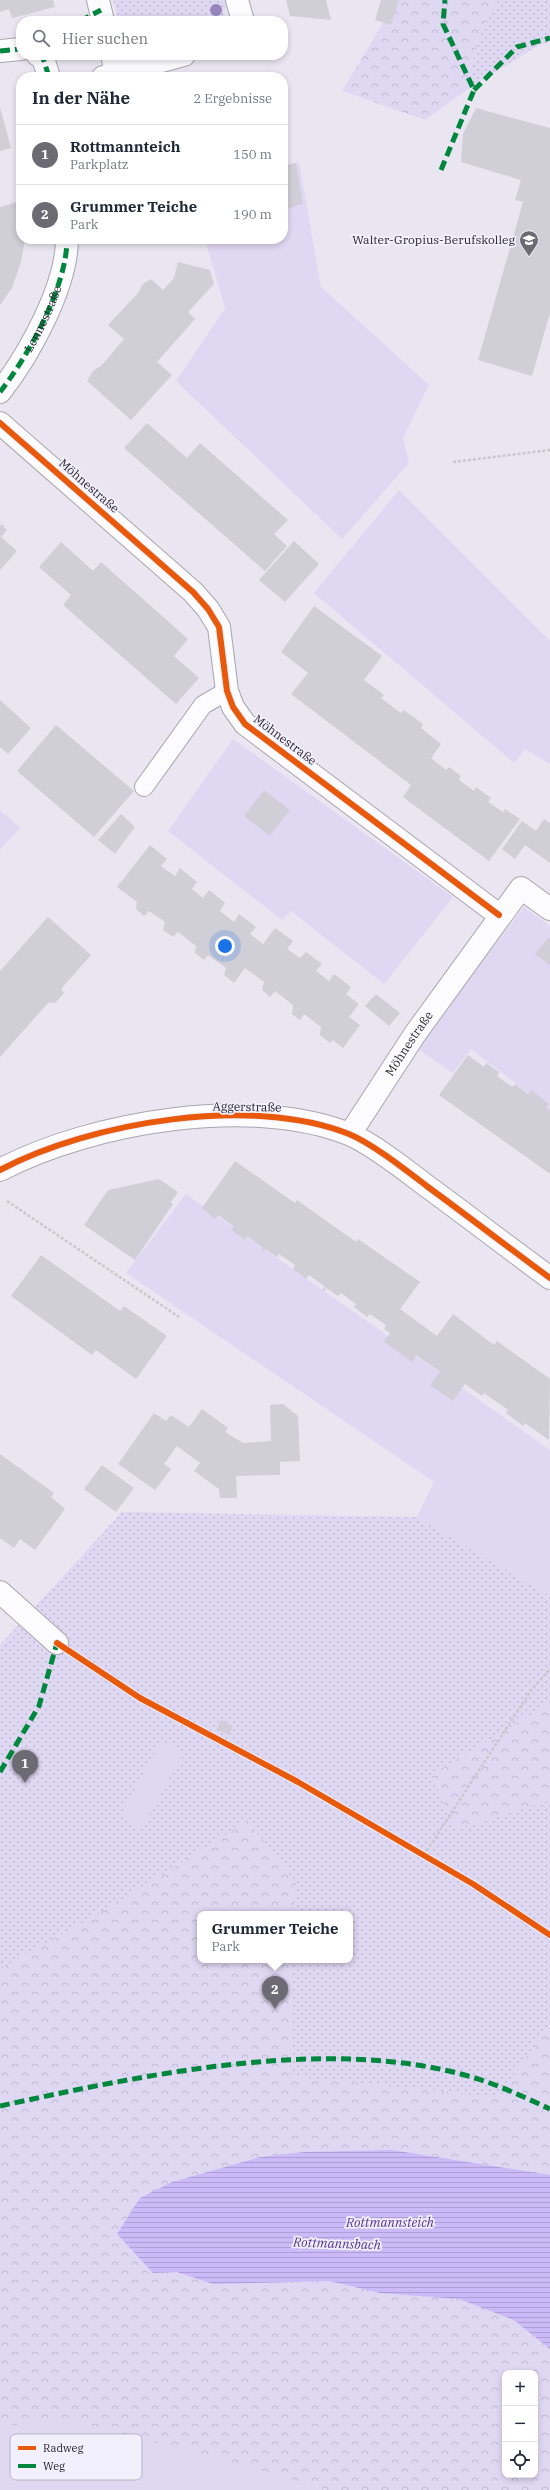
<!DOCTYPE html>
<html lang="de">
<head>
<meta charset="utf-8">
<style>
	:root { --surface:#fff; --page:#f2f2f3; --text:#1f2937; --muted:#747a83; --line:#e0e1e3; --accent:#6c6a73 }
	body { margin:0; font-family:"IBM Plex Serif",serif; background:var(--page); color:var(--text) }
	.controls { position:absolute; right:12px; bottom:12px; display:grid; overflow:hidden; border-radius:8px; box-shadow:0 2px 6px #0003 }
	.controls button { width:36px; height:36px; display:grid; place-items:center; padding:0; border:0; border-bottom:1px solid var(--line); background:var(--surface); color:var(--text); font:20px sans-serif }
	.you { position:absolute; left:225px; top:946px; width:14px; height:14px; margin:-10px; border:3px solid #fff; border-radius:50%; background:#1a73e8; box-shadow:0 0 0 6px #1a73e833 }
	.badge { display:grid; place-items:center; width:26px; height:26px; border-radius:50%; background:var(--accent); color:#fff; font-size:13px; font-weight:700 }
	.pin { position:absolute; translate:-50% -33px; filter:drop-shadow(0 1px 2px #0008) }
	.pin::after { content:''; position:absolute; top:21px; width:14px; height:12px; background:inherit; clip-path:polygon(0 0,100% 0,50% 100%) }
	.popup { position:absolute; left:197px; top:1911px; width:156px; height:52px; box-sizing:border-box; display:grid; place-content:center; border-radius:8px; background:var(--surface); filter:drop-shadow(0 1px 3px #0005); font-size:13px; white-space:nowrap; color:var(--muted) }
	.popup b { font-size:15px; color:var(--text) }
	.popup::after { content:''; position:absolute; left:50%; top:100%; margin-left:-8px; border:8px solid transparent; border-top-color:var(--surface) }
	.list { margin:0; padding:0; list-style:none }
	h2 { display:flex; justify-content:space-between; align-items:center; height:52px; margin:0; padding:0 16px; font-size:17px }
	h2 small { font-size:13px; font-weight:400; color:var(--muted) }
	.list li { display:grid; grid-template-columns:26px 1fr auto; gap:12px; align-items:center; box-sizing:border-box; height:60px; padding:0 16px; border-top:1px solid var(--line) }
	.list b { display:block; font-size:15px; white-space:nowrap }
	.list p { margin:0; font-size:13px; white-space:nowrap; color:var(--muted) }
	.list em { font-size:13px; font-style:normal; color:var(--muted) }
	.icon { flex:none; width:22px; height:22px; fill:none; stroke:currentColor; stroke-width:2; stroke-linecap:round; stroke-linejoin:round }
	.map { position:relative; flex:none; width:550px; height:2490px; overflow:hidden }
	.search { position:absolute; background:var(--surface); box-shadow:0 2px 6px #0003; left:16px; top:16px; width:272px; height:44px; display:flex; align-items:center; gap:10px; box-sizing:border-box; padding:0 14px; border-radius:16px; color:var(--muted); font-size:15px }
	.panel { position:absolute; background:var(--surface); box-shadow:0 2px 6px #0003; left:16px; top:72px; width:272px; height:172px; border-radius:16px }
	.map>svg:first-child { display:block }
	.grass { fill:url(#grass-dots); fill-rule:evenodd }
	.forest { fill:url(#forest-crowns); fill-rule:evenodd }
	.garden { fill:#dfd8f3 }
	.water { fill:url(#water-rules) }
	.building { fill:#d0ced6 }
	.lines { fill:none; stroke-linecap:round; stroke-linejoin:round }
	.lane-casing { stroke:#a8a6ae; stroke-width:20 }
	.street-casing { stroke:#a8a6ae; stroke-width:24 }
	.path { stroke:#c8c8cb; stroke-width:2.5; stroke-dasharray:3 2; stroke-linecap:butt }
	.lane { stroke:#fcfbfd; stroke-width:18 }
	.street { stroke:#fcfbfd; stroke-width:22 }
	.quiet { stroke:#00873e; stroke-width:5; stroke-dasharray:10 5; stroke-linecap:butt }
	.cycleway-casing { stroke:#f2f0fc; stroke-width:8 }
	.cycleway { stroke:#e8590c; stroke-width:6 }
	.tree { fill:#9985be }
	.labels { text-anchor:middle; stroke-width:3.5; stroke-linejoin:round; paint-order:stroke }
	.poi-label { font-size:12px; fill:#29272f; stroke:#f2f0fc; text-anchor:end }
	.street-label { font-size:12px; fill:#29272f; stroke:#f2f0fc }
	.water-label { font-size:13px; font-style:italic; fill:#573594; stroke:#f2f0fc }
	.key { fill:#f2f0fc; stroke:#b6b4be; stroke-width:1 }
	.key-label { font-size:11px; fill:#29272f }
</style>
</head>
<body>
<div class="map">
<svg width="550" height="2490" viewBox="0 0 550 2490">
	<defs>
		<pattern id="grass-dots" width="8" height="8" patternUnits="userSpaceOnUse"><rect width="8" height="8" fill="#dfd8f3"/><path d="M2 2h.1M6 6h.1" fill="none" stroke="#bfb9d1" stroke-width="1.8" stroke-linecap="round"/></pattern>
		<pattern id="forest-crowns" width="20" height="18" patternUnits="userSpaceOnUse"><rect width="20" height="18" fill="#dfd8f3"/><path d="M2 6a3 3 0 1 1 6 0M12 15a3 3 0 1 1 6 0" fill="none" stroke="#bfb9d1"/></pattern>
		<pattern id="water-rules" width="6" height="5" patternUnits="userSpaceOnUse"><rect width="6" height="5" fill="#cabaf7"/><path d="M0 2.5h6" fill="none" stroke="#aea0d4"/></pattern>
	</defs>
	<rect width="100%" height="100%" fill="#e9e6f1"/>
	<path class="grass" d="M113,0H225C227,9 225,16 218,21H119Z
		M414,0H550V42L537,46L467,90Z
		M122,1512L417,1517L550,1596V2490H324L56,2417L0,2428V1645ZM200,1914H350V1960H200ZM505,2373H535V2475H505Z"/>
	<path class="forest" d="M397,0H499L478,41L467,90L425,120L342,91Z
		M550,1703V1801L456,1829L431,1775Z
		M248,1821L296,1882L295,1914H200V1960H293L290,2076L498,2097L550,2025V2175L392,2150L305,2152L260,2157L172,2182L153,2273L177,2272L213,2284L329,2281L380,2293L459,2299L514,2320L550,2349V2490H324L253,2468L0,2428V1968L98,1914ZM505,2373H535V2475H505Z"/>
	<path class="garden" d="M299,162L321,287L429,385L403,438L409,463L342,539L176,381L225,308L205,239H283V166Z
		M399,490L550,641V764L525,749L514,763L314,593Z
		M233,739L453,897L384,984L291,911L282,920L168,831Z
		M0,810L20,828L0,850Z
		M524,907L550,926V1110L471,1049L453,1073L416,1048Z
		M186,1194L550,1450V1596L417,1517L434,1482L126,1273Z
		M162,1740L184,1753L141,1829L120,1816Z
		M56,2417L253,2468L324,2490H0V2428Z"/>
	<path class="water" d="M392,2150L550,2175V2349L514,2320L459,2299L380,2293L329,2281L213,2284L177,2272L153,2273L117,2234L140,2198L172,2182L260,2157L305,2152Z"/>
	<path class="building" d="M0,0H53L55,7L12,18L9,9L0,12Z
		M286,0H326L331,20L290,16Z
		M381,0H399L391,25L375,20Z
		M0,107L11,148L0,151Z
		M476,108L550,128V313L532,376L478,360L523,202L515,200L521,180L461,162L463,134Z
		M296,163L303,204L283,210V166Z
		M17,202L24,245L21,262L12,288L0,305V207Z
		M178,262L210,270L214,284L188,312L195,319L157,362L172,375L131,420L87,381L93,371L102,365L124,339L108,325L138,293L143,284L151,279L163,290L174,278Z
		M147,423L187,458L200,443L288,520L274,534L287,546L265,571L124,448Z
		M2,524L7,530L1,537L17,551L0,570V526Z
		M294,541L319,564L285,602L259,580Z
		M61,542L93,571L101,562L188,639L174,656L199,678L176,704L63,605L71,595L39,567Z
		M314,606L382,656L364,680L384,695L381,698L401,713L404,710L423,724L421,728L441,744L431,758L446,770L449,767L461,776L459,780L474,791L476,787L491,798L488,802L503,812L505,809L520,819L489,861L403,797L411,785L291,694L308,673L281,652Z
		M0,700L31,728L8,754L0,747Z
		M56,725L134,791L94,837L17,771Z
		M264,790L290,810L270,836L244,816Z
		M121,814L135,827L115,854L98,840Z
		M544,819L550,823V863L525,845L515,859L502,849L522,821L536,831Z
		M150,845L167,859L161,866L175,876L180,868L197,882L192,889L203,898L209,890L225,903L220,911L234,922L239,914L256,927L250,934L263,944L275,928L293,941L287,949L300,958L306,952L322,964L316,971L329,981L334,974L351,987L346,994L359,1004L349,1017L360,1025L343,1048L333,1040L330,1043L320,1035L321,1027L304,1014L300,1020L292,1014L293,1005L275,991L270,997L262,990L264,982L245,968L234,983L224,975L226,968L208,955L204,960L195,953L196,946L178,932L173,937L163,930L165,922L149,911L144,916L136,909L137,902L117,887Z
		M48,917L91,955L61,989L64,993L55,1003L49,1002L0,1057V971Z
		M548,938L550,939V965L535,954Z
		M376,994L400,1013L389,1026L365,1006Z
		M468,1055L484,1067L486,1063L499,1072L497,1076L512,1087L515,1084L528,1094L531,1090L549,1104L546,1107L550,1110V1174L439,1095Z
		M235,1161L295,1203L297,1200L356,1242L358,1239L420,1282L400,1309L437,1336L453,1314L494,1345L497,1341L550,1379L549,1440L525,1423L523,1426L506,1413L508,1410L484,1393L482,1396L465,1384L453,1401L430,1385L440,1372L416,1355L412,1362L384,1342L390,1333L384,1329L386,1325L370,1314L367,1317L354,1307L356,1304L341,1293L338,1296L326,1288L324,1291L322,1290L325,1287L309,1275L306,1279L293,1269L295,1265L279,1254L277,1257L265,1249L262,1252L263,1248L247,1236L245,1240L231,1230L234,1227L218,1215L215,1219L202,1208Z
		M159,1179L178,1192L171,1202L173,1204L135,1260L84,1225L108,1190Z
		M41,1255L120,1311L124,1306L167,1336L136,1379L96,1350L92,1355L11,1296Z
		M283,1404L298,1416L300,1461L280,1462V1475L236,1476L237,1498H220L219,1489L194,1471L200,1463L177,1446L164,1464L171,1469L155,1490L118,1464L154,1413L166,1421L171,1415L189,1427L202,1409L228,1428L225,1432L243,1443L271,1441L270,1405Z
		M0,1454L54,1493L51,1497L65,1509L35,1550L20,1539L14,1548L0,1538Z
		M102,1465L134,1488L116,1512L84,1489Z
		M221,1720L233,1726L229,1735L217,1729Z"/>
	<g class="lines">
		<g class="lane-casing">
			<path id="lane" d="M144,787L203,705L227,691"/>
		</g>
		<g class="street-casing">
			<g id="street">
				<path d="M98,0L103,21"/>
				<path d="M237,0L243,21"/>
				<path d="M0,51L21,49"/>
				<path d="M38,55L43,58L49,77"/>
				<path d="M112,55L116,73"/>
				<path d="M103,77L184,55"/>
				<path id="s1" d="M0,392C29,355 67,286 67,239"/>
				<path d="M0,423L193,592L208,609L219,627L227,691L233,707L245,724L499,915"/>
				<path id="s2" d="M350,1134L415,1034L521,888L550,909"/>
				<path d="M0,1170C91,1122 252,1095 349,1134C373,1144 407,1171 428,1187C469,1217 509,1248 550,1278"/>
				<path d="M0,1592L57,1643"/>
			</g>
		</g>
		<path class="path" d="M453,462L550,450
			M7,1201L179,1317
			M424,1855L532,1689L550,1669"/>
		<use href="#lane" class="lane"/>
		<use href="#street" class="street"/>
		<path class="quiet" d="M80,21L101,10
			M0,51L21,49
			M38,55L43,58L49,77
			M474,90L517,47L550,38
			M441,170L474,90L443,24L445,0
			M0,392C29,355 67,286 67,239
			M0,1772L39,1706L57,1643L58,1644
			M0,2106C144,2075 331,2034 475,2078C501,2086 526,2098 550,2109"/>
		<g class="cycleway-casing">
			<path id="cycleway" d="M0,423L193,592L208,609L219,627L227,691L233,707L245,724L499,915
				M0,1170C91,1122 252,1095 349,1134C373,1144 407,1171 428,1187C469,1217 509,1248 550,1278
				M57,1643L140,1698L298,1782L473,1884L550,1935"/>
		</g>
		<use href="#cycleway" class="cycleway"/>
	</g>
	<circle class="tree" cx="216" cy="10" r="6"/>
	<defs>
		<g id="school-pin" transform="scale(1)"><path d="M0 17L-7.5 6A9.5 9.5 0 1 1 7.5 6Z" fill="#6c6a73" stroke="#f2f0fc"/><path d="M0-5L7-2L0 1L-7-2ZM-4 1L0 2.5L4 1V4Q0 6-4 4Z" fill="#fff"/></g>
	</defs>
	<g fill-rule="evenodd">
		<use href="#school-pin" x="529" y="240"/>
	</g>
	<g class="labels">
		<g class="poi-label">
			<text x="515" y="244">Walter-Gropius-Berufskolleg</text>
		</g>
		<g class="street-label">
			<text dy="4" stroke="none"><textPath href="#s1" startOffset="85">Lennestraße</textPath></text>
			<text transform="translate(89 486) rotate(41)" y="4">Möhnestraße</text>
			<text transform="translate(285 740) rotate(37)" y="4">Möhnestraße</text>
			<text dy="4" stroke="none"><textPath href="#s2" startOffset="108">Möhnestraße</textPath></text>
			<text transform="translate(247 1107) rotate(1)" y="4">Aggerstraße</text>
		</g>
		<g class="water-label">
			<text x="390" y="2227">Rottmannsteich</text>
			<text transform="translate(337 2243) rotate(2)" y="5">Rottmannsbach</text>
		</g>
	</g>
	<rect x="10" y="2434" width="132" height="46" rx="6" class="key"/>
	<rect x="18" y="2446" width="18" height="4" fill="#e8590c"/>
	<rect x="18" y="2464" width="18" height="4" fill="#00873e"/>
	<g class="key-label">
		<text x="43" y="2452">Radweg</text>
		<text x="43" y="2470">Weg</text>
	</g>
</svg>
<div class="controls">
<button>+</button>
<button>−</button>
<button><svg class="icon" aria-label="locate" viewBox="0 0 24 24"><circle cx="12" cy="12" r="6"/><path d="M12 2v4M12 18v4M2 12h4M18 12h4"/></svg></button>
</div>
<div class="you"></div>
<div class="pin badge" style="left:25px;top:1783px">1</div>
<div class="pin badge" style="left:275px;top:2009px">2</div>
<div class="popup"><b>Grummer Teiche</b>Park</div>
<div class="search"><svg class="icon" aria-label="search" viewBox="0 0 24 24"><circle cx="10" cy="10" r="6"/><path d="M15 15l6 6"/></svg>Hier suchen</div>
<section class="panel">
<h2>In der Nähe<small>2 Ergebnisse</small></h2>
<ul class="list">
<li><span class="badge">1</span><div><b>Rottmannteich</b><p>Parkplatz</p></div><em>150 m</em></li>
<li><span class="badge">2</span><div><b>Grummer Teiche</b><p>Park</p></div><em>190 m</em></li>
</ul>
</section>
</div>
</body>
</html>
